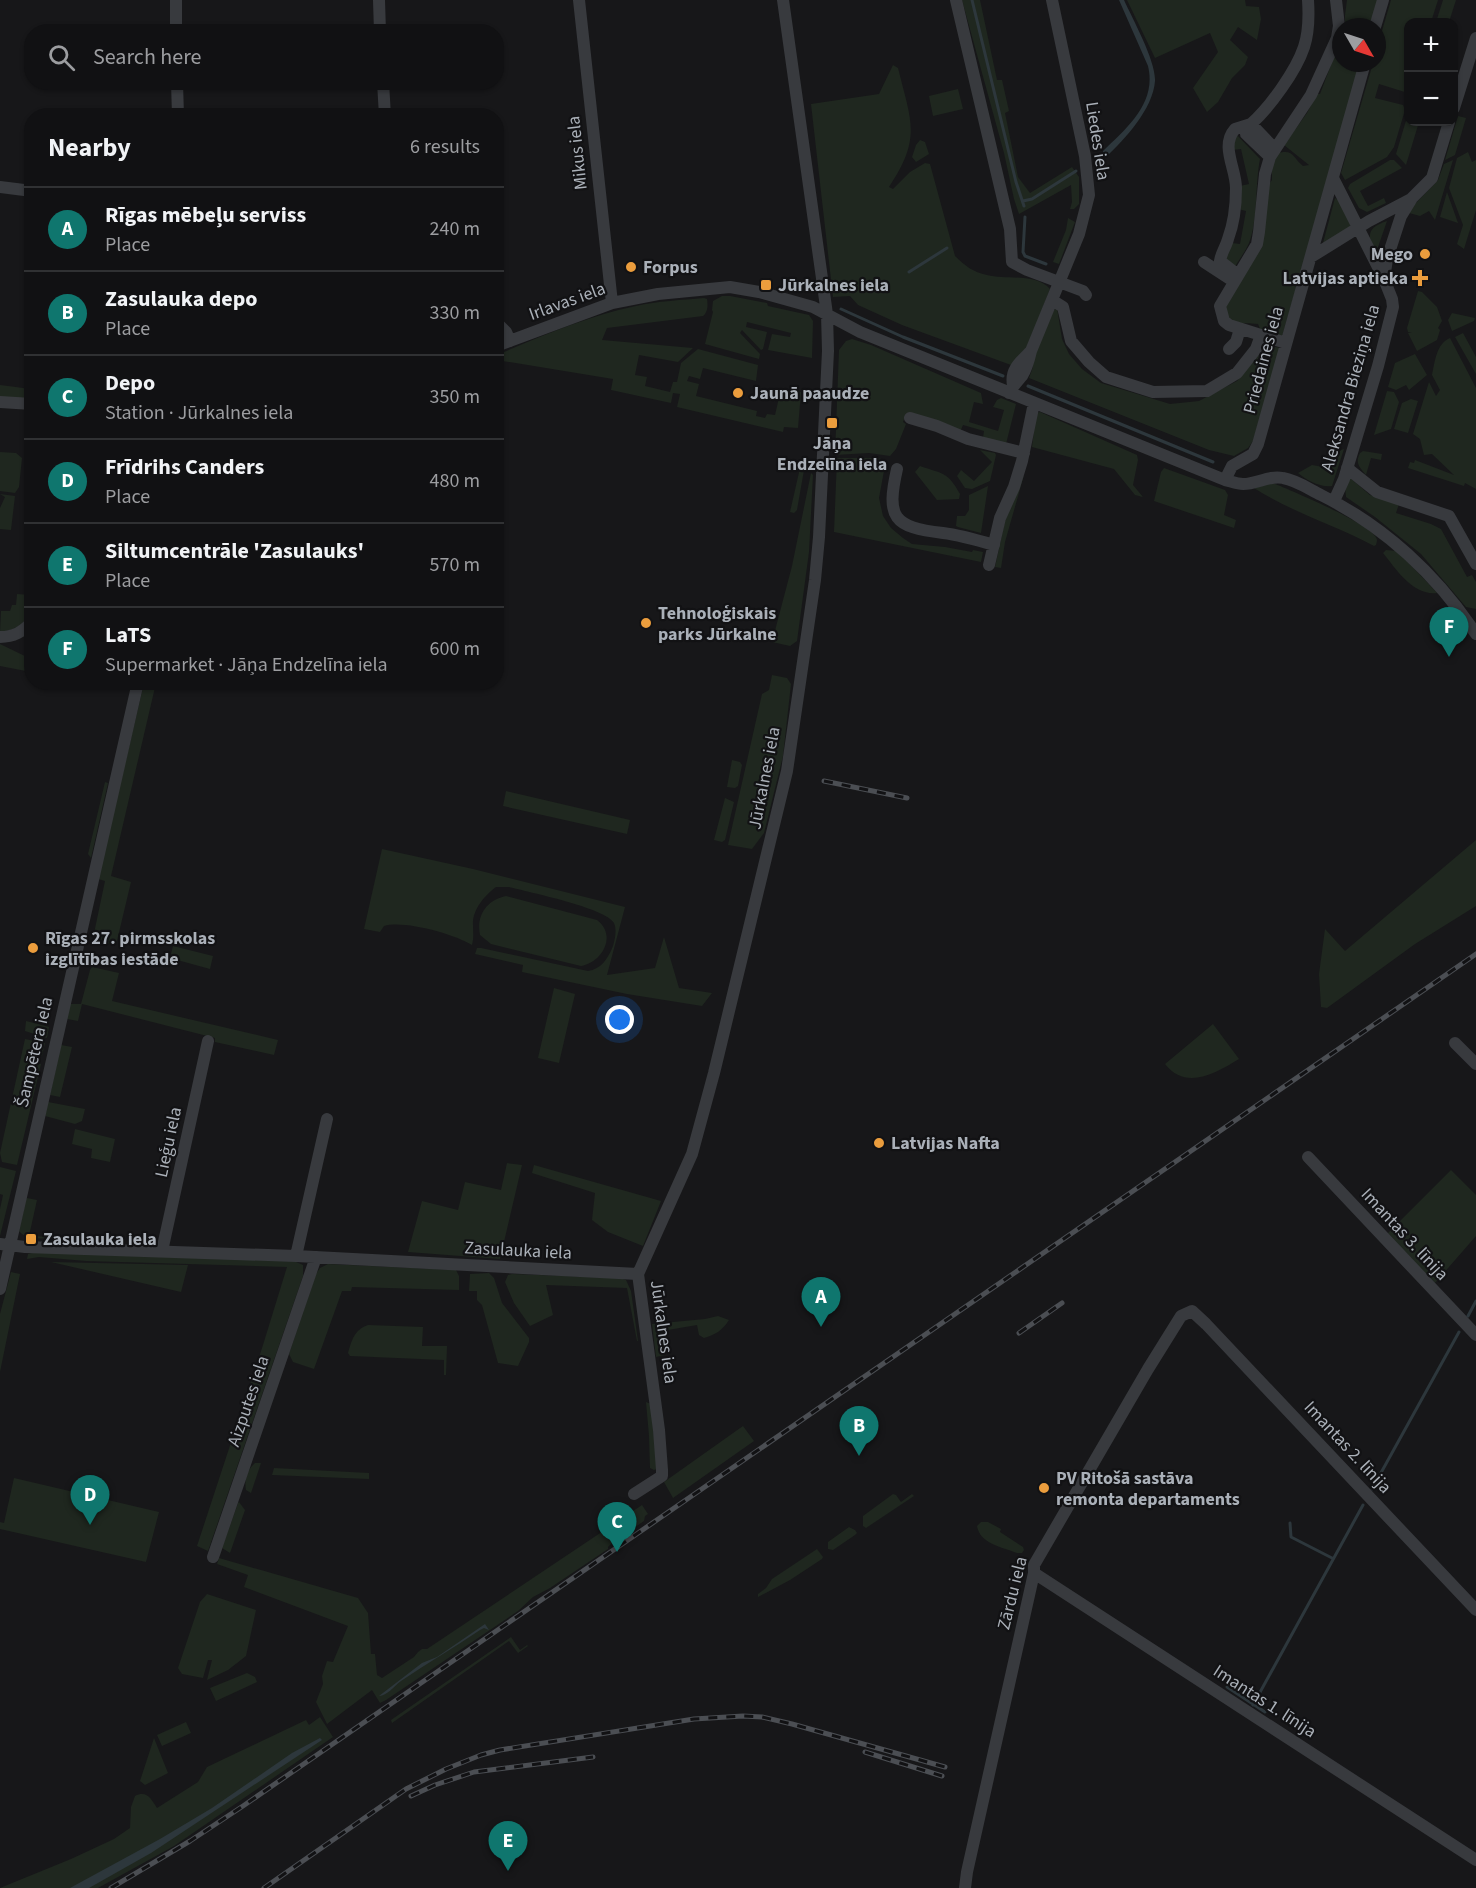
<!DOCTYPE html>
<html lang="en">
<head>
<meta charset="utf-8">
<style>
	:root { --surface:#111113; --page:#1e1f21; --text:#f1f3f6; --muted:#9c9da0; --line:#303133; --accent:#0f766e }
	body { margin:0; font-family:"Source Sans 3",sans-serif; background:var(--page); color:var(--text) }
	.controls { position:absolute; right:18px; top:18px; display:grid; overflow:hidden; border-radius:12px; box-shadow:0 2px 4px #0004 }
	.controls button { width:54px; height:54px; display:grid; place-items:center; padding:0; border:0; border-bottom:2px solid var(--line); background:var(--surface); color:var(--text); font:30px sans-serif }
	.compass { position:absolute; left:1332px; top:18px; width:54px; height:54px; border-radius:50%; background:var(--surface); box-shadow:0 2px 4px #0004; rotate:129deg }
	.you { position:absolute; left:620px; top:1020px; width:21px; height:21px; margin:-15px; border:4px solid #fff; border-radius:50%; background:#1a73e8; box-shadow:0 0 0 9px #1a73e833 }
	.badge { display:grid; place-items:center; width:39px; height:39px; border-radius:50%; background:var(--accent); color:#fff; font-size:20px; font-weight:700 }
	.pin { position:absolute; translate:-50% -50px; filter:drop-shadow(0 2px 3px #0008) }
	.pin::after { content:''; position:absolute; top:32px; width:21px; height:18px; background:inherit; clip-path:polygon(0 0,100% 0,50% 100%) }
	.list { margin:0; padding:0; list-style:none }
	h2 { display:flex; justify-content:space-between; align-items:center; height:78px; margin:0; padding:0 24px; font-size:26px }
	h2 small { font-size:20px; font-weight:400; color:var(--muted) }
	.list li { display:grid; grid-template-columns:39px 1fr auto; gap:18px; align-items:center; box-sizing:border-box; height:84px; padding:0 24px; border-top:2px solid var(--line) }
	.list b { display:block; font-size:22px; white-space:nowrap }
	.list p { margin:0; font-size:20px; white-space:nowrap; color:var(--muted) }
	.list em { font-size:20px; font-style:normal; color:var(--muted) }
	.icon { flex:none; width:33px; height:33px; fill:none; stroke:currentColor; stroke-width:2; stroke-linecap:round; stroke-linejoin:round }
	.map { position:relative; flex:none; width:1476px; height:1888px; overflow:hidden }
	.search { position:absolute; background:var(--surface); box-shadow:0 2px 4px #0004; left:24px; top:24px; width:480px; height:66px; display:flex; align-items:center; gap:15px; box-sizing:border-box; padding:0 21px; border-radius:24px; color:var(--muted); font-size:22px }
	.panel { position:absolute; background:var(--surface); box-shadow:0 2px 4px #0004; left:24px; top:108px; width:480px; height:582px; border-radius:24px }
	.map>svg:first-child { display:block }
	.green { fill:#1f271f }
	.water { fill:#2d373c }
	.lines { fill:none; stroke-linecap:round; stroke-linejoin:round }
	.stream { stroke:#2d373c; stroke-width:3 }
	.minor { stroke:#383a3e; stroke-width:12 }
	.rail-casing { stroke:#4b4e53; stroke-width:5 }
	.rail { stroke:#121214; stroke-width:3; stroke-dasharray:9; stroke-linecap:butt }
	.poi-dot { fill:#eb9d3d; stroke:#121214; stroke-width:2 }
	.labels { text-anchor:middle; stroke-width:4.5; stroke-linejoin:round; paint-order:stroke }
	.street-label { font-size:18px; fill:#aab0b8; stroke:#121214 }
	.poi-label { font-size:18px; font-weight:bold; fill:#aab0b8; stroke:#121214; text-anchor:start }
</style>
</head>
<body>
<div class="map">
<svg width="1476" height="1888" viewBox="0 0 1476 1888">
	<rect width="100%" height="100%" fill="#171719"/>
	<path class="green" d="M962,0H980L997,80H1002L1009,111L1005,113L1018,177L1030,193L1072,167L1079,177V204L1074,209H1070L1072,202L1071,185L1019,214L1014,199L1004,153Z
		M1127,0H1245L1246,6L1259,7L1261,19L1257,40L1238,27L1230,40L1248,57L1245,65L1232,78L1218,102L1207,112L1193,88L1218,52L1210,33L1155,58Z
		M1347,0H1379L1371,27H1345V15Z
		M1391,0H1438L1431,22H1408V93L1379,84L1375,98L1403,105L1405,110L1394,147L1387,157L1345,180L1341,173L1373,63H1377V48Z
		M1443,0H1456L1449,22H1436Z
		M1341,48V63H1361L1282,337L1261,331L1258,324C1242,322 1227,327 1224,306L1258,249L1269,184L1272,180V164L1278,153C1294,149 1292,157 1303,166L1309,165L1284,145L1307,113L1317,94H1320L1337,49Z
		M893,65L898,68C911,121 922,138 889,187L893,189L910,172L925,163L930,164L955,256C965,266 973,272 987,275C1005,280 1036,273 1050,289L1028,346L1011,365L902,325L858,305L850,296L833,297L811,104L879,94Z
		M958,89L963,109L933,116L929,96Z
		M1408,114V122H1419L1406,165L1396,154Z
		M1458,116L1466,118L1455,155L1445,160Z
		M1236,134L1260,159C1255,184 1258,221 1249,243C1245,252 1239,260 1234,268L1224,262L1232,243L1240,244L1246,211L1238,209L1240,186L1249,184L1241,149L1232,150Z
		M920,140L925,142L929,154L916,162L912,157L916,145Z
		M1468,152L1472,162L1476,160V210L1464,249L1457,244L1463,225L1449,188L1457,158Z
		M1390,160H1394L1402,168L1360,191L1368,206L1384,198L1386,203L1367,212L1359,208L1348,188L1350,184Z
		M1453,160L1435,220L1429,211L1420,216L1409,213L1413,206L1438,180L1444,164Z
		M1447,192L1458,223L1440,217Z
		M1335,198L1338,200L1351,223L1350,229L1323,243Z
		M1068,218L1075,222L1059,264L1053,262L1066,230Z
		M1387,221L1376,253C1367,236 1366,228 1387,221Z
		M1418,291L1422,292L1437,307L1442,321L1438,328L1440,330L1437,340L1417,351L1408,333L1412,332H1408L1407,328Z
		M722,296H730L767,303L768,306L809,315L813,321L812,358L768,350L772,334L790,337L791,333L747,322L746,327L767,332L763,349L761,350L742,330L740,333L760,354L759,359L705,344L713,312L712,310L713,301Z
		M704,298L707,299C708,305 708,312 703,316L607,328L602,340L693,348L678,362L639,355L635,375L647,377L645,386L670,392L673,382H677L681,363L698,349L758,365L756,381L703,368L700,379L689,376L687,381L699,384L696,396L757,411L756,416L765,418L767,414L775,415L781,389L801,392L798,428L784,427L783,432L677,407L680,394L673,393L671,403L611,390L613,379L497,360V355C541,336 588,316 636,306C658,301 682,300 704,298Z
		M1057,308L1062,339L1069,354L1082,369L1101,383L1170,404L1199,401L1237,381L1267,345L1280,348L1253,441L1248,448L1234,456L1209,450L1029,378L1033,367V356L1054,310Z
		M1452,313L1475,318L1474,321L1452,331L1448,320Z
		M1463,333L1476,357V374L1455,337Z
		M1450,338L1476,388V489L1465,483L1464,486L1408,468L1410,462L1414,463L1415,460L1454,475L1432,454L1424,455L1420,439L1413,434L1429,382L1436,396L1440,390L1432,375C1435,362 1436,344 1450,338Z
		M852,339L871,345L981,393L983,404L974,402L969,422L998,431L1004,410L993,407L997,400L1001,398L1016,404L1006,444L983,438L984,431L963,425L960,432L906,414L903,422L906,424L896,449L890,456L869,453L835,455L839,350L846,341Z
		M1415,354L1427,375L1409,390L1406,385L1396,390L1388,387L1395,363Z
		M0,385L31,389V401L0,397Z
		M1387,391L1394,392L1399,402L1391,429L1374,435Z
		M1411,399L1418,401L1408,433L1394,429L1402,403Z
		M1040,412L1137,455L1138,460L1133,485L1143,497L1135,495L1114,469L1032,447L1036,413Z
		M1344,449L1332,486C1321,488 1306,480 1298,473L1312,465L1329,468L1332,467L1336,452Z
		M980,450L995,453L996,455L990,481L972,489L965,488L957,476L961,470L974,481L992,462Z
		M1363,451L1382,454L1381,460L1371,458L1366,475C1359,467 1355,463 1360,453Z
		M0,452L16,453L22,458L19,487L15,493L0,491Z
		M837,458H877L886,460L879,498L883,516L891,528L903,538L912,544L945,547L972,552L973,550L983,552L981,562L834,532Z
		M920,466C943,474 948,472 960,494L959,499L937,500L915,472Z
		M800,468L804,470L797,510L794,513L790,512Z
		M1164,468L1225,490L1228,495L1224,515L1236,520L1234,528L1154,501L1161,472Z
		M811,473L813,475L809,552L797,641L790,646L772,642L792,566Z
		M1024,475L1005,542L1001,568L995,567L1006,516Z
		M1349,477L1370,495L1399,504L1396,513L1431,524L1441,529L1467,577L1472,575L1476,582V609L1466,607L1421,554L1375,517L1346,497L1345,487Z
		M1273,483C1292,491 1366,522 1375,536C1378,540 1377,540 1376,545L1374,546C1335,525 1291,512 1254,488Z
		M988,486L981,533L958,527L956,526L957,516H965L969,510V495Z
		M0,494L15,496L11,530L0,529V508L5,497Z
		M1386,550L1397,551L1426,581L1437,593C1413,596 1396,569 1383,553Z
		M17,594L31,595V614C23,624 14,631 0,632L1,611H10L12,605H16Z
		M0,644L31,659V672L0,666Z
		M772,675L787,678L791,684L783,756L764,833L752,849L728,845L762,694L769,690Z
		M144,683H156L111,876L131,882L116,945L95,941L93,938L105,881L98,879Z
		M732,760L740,762L742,765L738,786L735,788L727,787Z
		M105,782L108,783L91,858L88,854Z
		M506,791L630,820L627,834L503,806Z
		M725,798L734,802L725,840L722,842L714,840Z
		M1476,840V906L1415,944L1327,1008L1321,1007L1319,974L1325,929L1345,951Z
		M382,849L473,869L625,907L607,975L655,968L664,937L679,988L712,993L702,1006L627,994L522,972L523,965L475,954L477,948H481L588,971C601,969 608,959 613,946C615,939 617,930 614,923C606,908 528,892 509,887H496C485,895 472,910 473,925C473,932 474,937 472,945C454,934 404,920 384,926L380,932L364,929Z
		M506,896L597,920C617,935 603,962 581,966L491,944L480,935C476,915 487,900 506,896Z
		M173,946L213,956L210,969L170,958Z
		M92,967L119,973L112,1001L278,1040L274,1055L215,1042V1038L82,1004L78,1021L67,1019L70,1004H81L90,970Z
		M554,988L575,994L559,1063L538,1058Z
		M26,1021L49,1027L47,1038L25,1031Z
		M1213,1024L1239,1059C1216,1073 1186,1091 1165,1064Z
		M25,1039L45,1043L42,1056L37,1055L35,1063L41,1064L17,1165L2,1162L0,1153Z
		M61,1045L72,1047L60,1097L50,1095Z
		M48,1102L85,1109L82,1121L75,1124L45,1116Z
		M75,1129L115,1139L110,1162L91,1158L92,1149L72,1144Z
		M507,1163L522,1165L500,1259L408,1252L422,1201L458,1210L465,1182L501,1190Z
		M534,1165L661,1201L643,1246L608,1232L592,1220L595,1193L532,1173Z
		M0,1167L16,1171L0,1236V1209L3,1195L0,1194Z
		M1451,1170L1476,1195V1236L1435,1283L1387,1234Z
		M27,1198L37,1200L29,1236L56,1237V1238C44,1238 26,1241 19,1231L26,1199Z
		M37,1252L294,1261L303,1265V1276L208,1551L197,1546L263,1345L287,1267L86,1261L39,1257L27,1259L28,1254Z
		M51,1262L188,1265L181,1292Z
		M328,1264L456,1270L459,1276V1290L352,1287L351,1291H342L314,1369L293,1362L289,1354L316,1274L320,1268Z
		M11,1272L20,1274L0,1372V1314Z
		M489,1273L494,1278L502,1303L529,1338V1342L518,1366L498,1363L482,1305L477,1300V1291H469L470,1274Z
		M512,1274L620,1278L626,1280L631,1291L638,1341H637L627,1288L546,1285L553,1315L530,1326L514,1303L505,1282L508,1275Z
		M718,1316L729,1320C723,1330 715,1335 704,1338L699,1335L697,1325L662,1331L665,1355L656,1357L652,1324L705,1319Z
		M368,1325L423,1327L422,1346H447L446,1375H444V1360L350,1356L348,1353C352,1340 354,1330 368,1325Z
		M646,1402L651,1404L657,1469L654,1470L650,1468L649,1436Z
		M743,1426L754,1441L673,1498L664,1482Z
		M255,1463H261L251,1493L246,1490C244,1480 247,1470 255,1463Z
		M274,1468L369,1473V1479L272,1475Z
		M14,1478L159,1512L146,1562L0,1529V1522L4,1523Z
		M893,1494L896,1495L901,1502L912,1494L914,1496L866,1528L863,1526V1516Z
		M239,1502L245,1510L230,1553L222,1548L238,1503Z
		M642,1505L648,1514L645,1516L644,1521L612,1543L608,1547V1549L550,1588L533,1597L518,1611L386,1700L380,1703L372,1690L327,1724L316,1702L323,1684L322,1676L327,1661L333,1662L348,1626L244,1587L248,1575L217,1564L219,1558L358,1598L368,1613L371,1654H375L377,1675L382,1678L414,1657L418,1652L422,1649H427Z
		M981,1522H988L1001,1529L1000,1532L1023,1547L1024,1550L1022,1553H1017C1002,1547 980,1544 977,1526Z
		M849,1527L855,1530L857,1533L855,1535L833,1550L828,1549V1542Z
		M817,1549L823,1557L822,1559L790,1580L758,1597V1594L766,1588L772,1579Z
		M207,1594L256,1610L246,1656L228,1670L207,1680L212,1660H208L203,1678L182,1674L178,1668L200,1602Z
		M511,1637L520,1650L527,1645L528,1646L518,1653L509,1641L392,1723L391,1720Z
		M247,1673L255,1677L257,1682L216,1701L210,1688Z
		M320,1717L333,1737L174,1846L98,1888H0L71,1859L114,1839L130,1828L131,1807L135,1796C147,1790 151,1799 157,1808L198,1782L207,1767L306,1720L309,1725Z
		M186,1722L191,1733L162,1746L157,1735Z
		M154,1738L168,1773L145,1785L140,1781Z"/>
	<path class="water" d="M1119,0H1124C1133,20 1156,61 1155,81C1153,109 1125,139 1106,157L1103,155V151C1127,128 1157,103 1148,66Z
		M485,1624L489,1630L484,1628L480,1630C454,1648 427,1663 401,1681C394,1686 387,1696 379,1696L422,1663L437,1657Z
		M320,1738L322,1740L151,1853L89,1888H70L160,1839L212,1808L292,1753Z"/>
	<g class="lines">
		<path class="stream" d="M972,0L1016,182L1024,206
			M1023,201L1032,199L1076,171
			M1025,217L1023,252L1025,256L1046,264
			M909,272L947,248
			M841,309L903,337L1003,376
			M1028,386L1213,462
			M1468,1316L1476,1301
			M1372,1489L1459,1332
			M1290,1523L1291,1537L1332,1558
			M1227,1687L1265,1712
			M1253,1705L1363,1505"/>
		<path class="minor" d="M176,0V32
			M379,0L380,32
			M579,0L612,303
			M956,0L1010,229L1012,262L1027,270L1083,291L1086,295
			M1375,27L1383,0
			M177,82L178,116
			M383,82L385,116
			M1454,108L1476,38
			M1246,134L1270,157
			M1275,149L1251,124C1270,107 1296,71 1304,47C1309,32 1309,15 1308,0
			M1333,178L1384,279L1392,299L1393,307L1378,366L1344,479L1334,501
			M0,187L32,191
			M1311,257L1369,221L1411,199
			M1204,262L1230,279
			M1238,275L1220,261C1221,253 1226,247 1228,239C1234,223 1236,205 1236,188C1236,168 1220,146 1235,129L1251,124
			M1384,279L1387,259L1401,216L1412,198L1432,178L1449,122
			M1052,300L1063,307L1071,341L1089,362L1106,377L1153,392L1207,391L1237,373L1256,349L1261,335
			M496,322L506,332L510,341
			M1286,343L1229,325L1224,321L1220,306L1257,244L1259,232L1265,174L1270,157L1311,95L1337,38L1339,26L1336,0
			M496,346L612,303L658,294L730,287L759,292L813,307L860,332L1225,480C1230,481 1237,484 1243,484C1257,484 1269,475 1283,478C1296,480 1309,489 1321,495C1384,526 1437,575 1476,634
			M1229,349L1236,342L1240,329
			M1013,385C1010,370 1020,362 1030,352
			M1009,393C1013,386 1017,382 1022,376C1027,368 1029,360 1031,351L1079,234L1089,195L1085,156L1052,0
			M0,402L32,404
			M910,418L937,426L968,439L1024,453
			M1347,468L1377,492L1449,516L1476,564
			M897,469C886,518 893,527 943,533C960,535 977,540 994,545
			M1225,480L1232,466L1253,454L1258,444L1365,63
			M989,565L1000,518L1014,487L1022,461L1034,403
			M0,637C14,637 22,632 32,622
			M1455,1043L1476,1064
			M1308,1157L1476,1335
			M0,1244L25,1247L296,1256L638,1274
			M162,1251L208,1041
			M296,1256L327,1119
			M0,1289L138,682
			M634,1494L662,1476V1470L659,1430L638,1274L692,1154L714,1073L787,771L815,580L819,537L828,351L827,314L783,0
			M213,1557L316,1257
			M1034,1573L1476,1860
			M965,1888L967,1872L1034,1573V1565L1148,1369L1181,1316L1192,1311L1206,1324L1476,1610"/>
		<g class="rail-casing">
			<path id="rail" d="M824,781L907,798
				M1019,1333L1062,1303
				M865,1752L942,1776
				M411,1796L435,1785L474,1772L593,1757
				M111,1888L190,1841L243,1806L1476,954
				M264,1888L406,1789L446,1769L481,1755L500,1750L694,1719L743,1716L762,1717L792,1724L945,1767"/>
		</g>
		<use href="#rail" class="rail"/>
	</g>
	<g class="poi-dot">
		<circle cx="1425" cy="254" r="6"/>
		<circle cx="631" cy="267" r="6"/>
		<path d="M1417 269h6v6h6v6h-6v6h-6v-6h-6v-6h6z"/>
		<rect x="760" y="279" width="12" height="12" rx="3"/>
		<circle cx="738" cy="393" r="6"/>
		<rect x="826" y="417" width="12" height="12" rx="3"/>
		<circle cx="646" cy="623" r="6"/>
		<circle cx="33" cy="948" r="6"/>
		<circle cx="879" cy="1143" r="6"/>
		<rect x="25" y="1233" width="12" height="12" rx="3"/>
		<circle cx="1044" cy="1488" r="6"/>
	</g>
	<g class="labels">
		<g class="street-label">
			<text transform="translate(1098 141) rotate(81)" y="6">Liedes iela</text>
			<text transform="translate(577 153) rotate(-96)" y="6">Mikus iela</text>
			<text transform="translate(567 301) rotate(-20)" y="6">Irlavas iela</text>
			<text transform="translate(1263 360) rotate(-75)" y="6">Priedaines iela</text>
			<text transform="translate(1350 388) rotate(-74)" y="6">Aleksandra Bieziņa iela</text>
			<text transform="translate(764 778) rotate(-79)" y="6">Jūrkalnes iela</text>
			<text transform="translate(34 1052) rotate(-77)" y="6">Šampētera iela</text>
			<text transform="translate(168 1142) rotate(-78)" y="6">Lieģu iela</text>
			<text transform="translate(1405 1234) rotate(47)" y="6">Imantas 3. līnija</text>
			<text transform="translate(518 1250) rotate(3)" y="6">Zasulauka iela</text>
			<text transform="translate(664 1332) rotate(82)" y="6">Jūrkalnes iela</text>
			<text transform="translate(248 1401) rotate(-71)" y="6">Aizputes iela</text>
			<text transform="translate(1348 1447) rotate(47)" y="6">Imantas 2. līnija</text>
			<text transform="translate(1012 1593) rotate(-76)" y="6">Zārdu iela</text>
			<text transform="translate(1265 1701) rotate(33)" y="6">Imantas 1. līnija</text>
		</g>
		<g class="poi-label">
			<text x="1413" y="260" text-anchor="end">Mego</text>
			<text x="643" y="273">Forpus</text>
			<text x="1408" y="284" text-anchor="end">Latvijas aptieka</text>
			<text x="778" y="291">Jūrkalnes iela</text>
			<text x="750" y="399">Jaunā paaudze</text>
			<text x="832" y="449" text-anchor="middle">Jāņa<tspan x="832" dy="21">Endzelīna iela</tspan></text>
			<text x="658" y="619">Tehnoloģiskais<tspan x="658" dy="21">parks Jūrkalne</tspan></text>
			<text x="45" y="944">Rīgas 27. pirmsskolas<tspan x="45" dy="21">izglītības iestāde</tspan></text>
			<text x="891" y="1149">Latvijas Nafta</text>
			<text x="43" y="1245">Zasulauka iela</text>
			<text x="1056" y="1484">PV Ritošā sastāva<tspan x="1056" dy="21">remonta departaments</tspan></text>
		</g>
	</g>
</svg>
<div class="controls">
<button>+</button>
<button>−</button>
</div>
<svg class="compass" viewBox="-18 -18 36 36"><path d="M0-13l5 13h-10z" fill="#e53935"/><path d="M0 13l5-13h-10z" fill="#9c9da0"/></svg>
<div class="you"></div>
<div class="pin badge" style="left:821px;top:1327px">A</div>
<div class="pin badge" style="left:859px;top:1456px">B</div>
<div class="pin badge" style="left:617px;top:1552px">C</div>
<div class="pin badge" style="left:90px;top:1525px">D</div>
<div class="pin badge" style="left:508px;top:1871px">E</div>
<div class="pin badge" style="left:1449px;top:657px">F</div>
<div class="search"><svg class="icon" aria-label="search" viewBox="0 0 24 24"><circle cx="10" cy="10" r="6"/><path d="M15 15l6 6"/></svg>Search here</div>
<section class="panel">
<h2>Nearby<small>6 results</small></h2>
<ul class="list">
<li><span class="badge">A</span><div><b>Rīgas mēbeļu serviss</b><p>Place</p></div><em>240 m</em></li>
<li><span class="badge">B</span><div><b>Zasulauka depo</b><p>Place</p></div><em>330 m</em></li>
<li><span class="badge">C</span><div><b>Depo</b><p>Station · Jūrkalnes iela</p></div><em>350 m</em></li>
<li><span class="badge">D</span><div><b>Frīdrihs Canders</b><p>Place</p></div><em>480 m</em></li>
<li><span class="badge">E</span><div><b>Siltumcentrāle 'Zasulauks'</b><p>Place</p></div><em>570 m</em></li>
<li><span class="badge">F</span><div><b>LaTS</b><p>Supermarket · Jāņa Endzelīna iela</p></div><em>600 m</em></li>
</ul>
</section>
</div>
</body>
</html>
